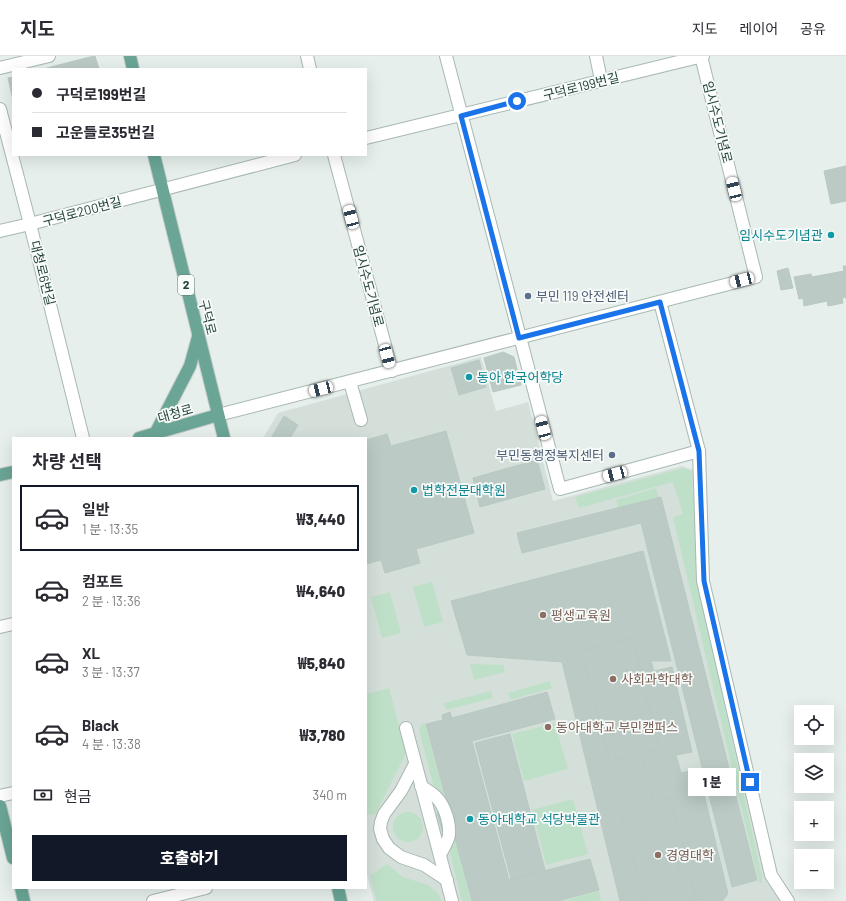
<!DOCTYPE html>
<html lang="ko">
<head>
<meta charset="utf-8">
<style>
  body { margin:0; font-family:Barlow,"Noto Sans KR",sans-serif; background:#f2f2f3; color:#2b2b33; height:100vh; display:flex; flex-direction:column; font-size:15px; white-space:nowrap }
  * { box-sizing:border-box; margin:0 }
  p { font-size:13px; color:#7c7c81 }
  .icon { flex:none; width:22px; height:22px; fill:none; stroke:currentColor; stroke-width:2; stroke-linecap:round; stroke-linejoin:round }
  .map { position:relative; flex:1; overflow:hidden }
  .details { position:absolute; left:12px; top:381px; width:355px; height:452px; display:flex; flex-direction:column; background:#fff; border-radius:0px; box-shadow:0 4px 16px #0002 }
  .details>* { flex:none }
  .banner { position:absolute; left:12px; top:12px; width:355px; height:88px; border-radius:0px; box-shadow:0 4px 16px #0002; display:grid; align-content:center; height:88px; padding:0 20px; background:#fff }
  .fabs { position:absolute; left:794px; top:649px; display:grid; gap:8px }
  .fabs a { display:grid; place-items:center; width:40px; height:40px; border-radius:0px; background:#fff; box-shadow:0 4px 16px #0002; font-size:20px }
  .end { position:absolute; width:18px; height:18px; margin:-9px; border:5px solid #1a73e8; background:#fff; box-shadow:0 0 0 2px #fff }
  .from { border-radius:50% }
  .bubble { position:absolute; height:28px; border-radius:0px; background:#fff; box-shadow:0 4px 16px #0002; font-size:13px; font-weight:800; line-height:28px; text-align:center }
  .car { position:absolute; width:12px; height:24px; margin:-12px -6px; border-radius:5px; box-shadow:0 0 3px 1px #0007; background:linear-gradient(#fff 24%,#345 0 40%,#fff 0 76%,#345 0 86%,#fff 0) }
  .banner b { display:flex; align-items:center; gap:14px; height:38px; font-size:15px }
  .banner b+b { border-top:1px solid #e1e1e2 }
  .banner i { width:10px; height:10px; background:#2b2b33 }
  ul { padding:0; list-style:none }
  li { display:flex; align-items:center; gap:12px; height:66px; margin:0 8px 6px; padding:0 12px; border:2px solid transparent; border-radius:0px }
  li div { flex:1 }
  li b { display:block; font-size:15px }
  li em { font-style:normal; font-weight:800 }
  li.on { border-color:#111827 }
  li>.icon { width:36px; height:36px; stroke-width:1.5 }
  h2 { padding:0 20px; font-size:18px; line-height:48px }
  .pay { display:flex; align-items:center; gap:10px; height:44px; padding:0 20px; font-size:15px }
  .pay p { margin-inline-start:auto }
  .cta { display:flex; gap:8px; margin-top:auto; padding:8px 20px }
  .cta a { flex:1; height:46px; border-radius:0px; background:#111827; color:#fff; font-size:16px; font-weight:800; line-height:46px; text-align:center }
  header { display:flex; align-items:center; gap:24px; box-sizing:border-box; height:56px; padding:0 20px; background:#fff; border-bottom:1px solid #e1e1e2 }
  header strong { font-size:19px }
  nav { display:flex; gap:22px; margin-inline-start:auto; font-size:14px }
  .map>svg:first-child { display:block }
</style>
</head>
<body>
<header>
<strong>지도</strong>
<nav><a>지도</a><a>레이어</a><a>공유</a></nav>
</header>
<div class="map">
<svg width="846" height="845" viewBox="0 0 846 845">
  <rect width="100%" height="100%" fill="#e6efeb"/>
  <polygon fill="#d4dfda" points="481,301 496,355 528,346 553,445 682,410 694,414 699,526 765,821 780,845 374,845 366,815 366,382 263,382 278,357"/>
  <g fill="#bfe0c8">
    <polygon points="683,412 692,415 697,525 762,821 762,827 759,827 673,461 683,458 673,426 579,452 575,441"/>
    <polygon points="656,432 663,457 623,468 616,444"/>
    <polygon points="432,526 443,566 424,571 413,531"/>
    <polygon points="390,536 401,577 382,582 371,541"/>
    <polygon points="470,608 503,609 505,616 474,624"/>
    <polygon points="550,625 552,632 510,644 508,637"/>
    <polygon points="389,632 406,697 375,759 366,758 366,638"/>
    <polygon points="491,635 493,642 446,654 444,647"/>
    <polygon points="425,667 445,742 433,728 419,674 421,669"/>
    <polygon points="555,667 568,713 524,725 512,678"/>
    <polygon points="573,743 588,798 546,809 532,754"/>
    <circle cx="408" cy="771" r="15"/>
    <polygon points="454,780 471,845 462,845 450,796"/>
    <polygon points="387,808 403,821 428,829 436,835 442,845 377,845 370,820"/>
    <polygon points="599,835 601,845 562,845"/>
  </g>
  <g fill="#bbcac4" stroke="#b8c9c2">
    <polygon points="94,0 95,0 99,13 43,13"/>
    <polygon points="13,21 13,44 8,22"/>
    <polygon points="846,110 846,145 831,148 824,115"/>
    <polygon points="843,210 846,210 846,243 846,241 842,242 843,247 828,250 827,245 804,250 803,242 799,243 794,221 811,218 812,221 844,215"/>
    <polygon points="788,212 793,232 781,234 777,215"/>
    <polygon points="503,296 514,301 521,329 493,336 484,302"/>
    <polygon points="479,304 486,331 459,339 451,312"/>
    <polygon points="284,360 298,369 290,382 271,382"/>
    <polygon points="446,375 474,477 416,493 420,507 385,517 381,504 366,508 366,384 387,378 391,390"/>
    <polygon points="537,404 545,433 480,451 473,422"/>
    <polygon points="661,441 757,824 732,831 641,467 522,497 517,477"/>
    <polygon points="643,495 671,605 651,605 654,615 672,611 692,696 676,699 681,717 698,713 728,838 722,845 620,845 562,606 467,599 451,545"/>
    <polygon points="633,582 641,615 633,618 638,638 645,636 659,693 641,698 653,746 670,742 686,802 677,804 682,825 691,823 697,845 644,845 620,754 643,748 631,700 610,705 581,595"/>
    <polygon points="547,636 555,663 472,685 509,824 590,803 599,834 558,845 472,845 453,775 443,778 437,757 449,754 426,668 443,664 442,659 450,656 452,662"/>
    <polygon points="510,678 545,814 511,823 475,687"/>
  </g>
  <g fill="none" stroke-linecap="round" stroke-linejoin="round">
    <defs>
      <g id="minor">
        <polyline points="307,0 310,13"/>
        <polyline points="446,0 560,433 699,395"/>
        <polyline points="596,0 601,24"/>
        <polyline points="0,12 49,0"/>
        <polyline points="0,53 30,168 83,382"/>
        <polyline points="366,82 703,0"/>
        <polyline points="334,99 392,315"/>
        <polyline points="0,175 30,168 295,99"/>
        <polyline points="660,246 699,395 703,525 771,819 788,845"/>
        <polyline points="350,326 361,364"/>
        <polyline points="218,359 756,221 701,0"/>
        <polyline points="0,571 13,568"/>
        <polyline points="406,672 452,845"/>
        <polyline points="415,708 401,735 384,758 381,766 380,773 383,783 389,792 401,801 424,809 447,824"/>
        <path d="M421,730c5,4 11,7 15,11 9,9 14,26 13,38 -1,7 -6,13 -9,20"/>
        <polyline points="0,740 13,737"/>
        <polyline points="153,845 206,832"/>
      </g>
      <g id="major">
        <polyline points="130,0 133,13"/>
        <polyline points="154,99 224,382"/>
        <polyline points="155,378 190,310 198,281"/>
        <polyline points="139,382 218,359"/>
        <polyline points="0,419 13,416"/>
        <polyline points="0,750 13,802"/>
        <polyline points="21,832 24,845"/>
        <polyline points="338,832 341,845"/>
      </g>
    </defs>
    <use href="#minor" stroke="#a8b8b2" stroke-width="14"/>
    <use href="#major" stroke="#c2cac8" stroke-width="14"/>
    <use href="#minor" stroke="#fff" stroke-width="12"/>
    <use href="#major" stroke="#6aa596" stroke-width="12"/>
  </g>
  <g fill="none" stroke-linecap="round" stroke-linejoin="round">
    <polyline stroke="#1a73e8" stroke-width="5" points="517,45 461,60 519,282 660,246 699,395 704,525 750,726"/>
  </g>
  <g fill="#0f9aa8" stroke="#f7fbf9" stroke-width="1.5">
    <circle cx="831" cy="179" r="4"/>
    <circle cx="469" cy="321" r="4"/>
    <circle cx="414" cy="434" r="4"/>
    <circle cx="470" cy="763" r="4"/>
  </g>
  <g fill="#5c6f8a" stroke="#f7fbf9" stroke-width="1.5">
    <circle cx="528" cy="240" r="4"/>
    <circle cx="612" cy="399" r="4"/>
  </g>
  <g fill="#8d6e63" stroke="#f7fbf9" stroke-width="1.5">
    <circle cx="543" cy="559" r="4"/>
    <circle cx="613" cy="623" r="4"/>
    <circle cx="548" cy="671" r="4"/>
    <circle cx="658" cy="799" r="4"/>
  </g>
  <g text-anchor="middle" stroke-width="3.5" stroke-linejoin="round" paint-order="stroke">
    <rect fill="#f7fbf9" stroke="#637a73" stroke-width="1" x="178" y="219" width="16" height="20" rx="3"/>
    <g font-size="12" font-weight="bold" fill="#24423a">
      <text x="186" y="233">2</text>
    </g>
    <g font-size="13" fill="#24423a" stroke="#f7fbf9">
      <text transform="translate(581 30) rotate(-14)" y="5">구덕로199번길</text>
      <text transform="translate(718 66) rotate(76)" y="5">임시수도기념로</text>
      <text transform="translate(82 155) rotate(-15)" y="5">구덕로200번길</text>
      <text transform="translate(43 217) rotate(76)" y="5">대청로6번길</text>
      <text transform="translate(369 230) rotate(75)" y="5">임시수도기념로</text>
      <text transform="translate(208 261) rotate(76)" y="5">구덕로</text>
      <text transform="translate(175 357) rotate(-16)" y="5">대청로</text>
    </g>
    <g font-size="13" fill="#0d838f" stroke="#f7fbf9" text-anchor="start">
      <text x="823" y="184" text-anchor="end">임시수도기념관</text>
      <text x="477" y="326">동아 한국어학당</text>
      <text x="422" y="439">법학전문대학원</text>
      <text x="478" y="768">동아대학교 석당박물관</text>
    </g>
    <g font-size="13" fill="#4e5e75" stroke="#f7fbf9" text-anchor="start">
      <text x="536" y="245">부민 119 안전센터</text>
      <text x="604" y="404" text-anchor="end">부민동행정복지센터</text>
    </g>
    <g font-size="13" fill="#785e54" stroke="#f7fbf9" text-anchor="start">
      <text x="551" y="564">평생교육원</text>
      <text x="621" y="628">사회과학대학</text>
      <text x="556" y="676">동아대학교 부민캠퍼스</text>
      <text x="666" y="804">경영대학</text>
    </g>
  </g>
</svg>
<div class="fabs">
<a><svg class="icon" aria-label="locate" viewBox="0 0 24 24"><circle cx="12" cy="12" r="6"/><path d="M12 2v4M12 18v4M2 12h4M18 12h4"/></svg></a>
<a><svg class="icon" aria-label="layers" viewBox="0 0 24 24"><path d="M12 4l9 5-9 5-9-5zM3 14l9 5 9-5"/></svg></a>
<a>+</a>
<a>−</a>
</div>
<i class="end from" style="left:517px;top:45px"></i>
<i class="end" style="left:750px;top:726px"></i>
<div class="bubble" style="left:688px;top:712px;width:48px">1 분</div>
<i class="car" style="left:734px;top:133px;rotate:346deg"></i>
<i class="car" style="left:351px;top:161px;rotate:345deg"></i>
<i class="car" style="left:742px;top:224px;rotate:256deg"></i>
<i class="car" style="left:387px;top:300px;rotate:165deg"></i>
<i class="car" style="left:321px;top:333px;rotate:256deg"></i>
<i class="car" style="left:543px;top:372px;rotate:345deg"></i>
<i class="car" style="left:615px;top:418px;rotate:255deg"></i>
<div class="banner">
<b><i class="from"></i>구덕로199번길</b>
<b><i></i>고운들로35번길</b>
</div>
<section class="details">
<h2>차량 선택</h2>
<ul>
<li class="on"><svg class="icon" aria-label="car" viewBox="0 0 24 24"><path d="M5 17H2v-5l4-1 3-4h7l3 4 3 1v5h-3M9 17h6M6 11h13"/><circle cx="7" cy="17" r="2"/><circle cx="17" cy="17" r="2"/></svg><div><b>일반</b><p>1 분 · 13:35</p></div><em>₩3,440</em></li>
<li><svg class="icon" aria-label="car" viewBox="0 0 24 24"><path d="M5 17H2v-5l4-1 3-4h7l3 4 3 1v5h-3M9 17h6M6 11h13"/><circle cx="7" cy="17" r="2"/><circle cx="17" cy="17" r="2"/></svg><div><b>컴포트</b><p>2 분 · 13:36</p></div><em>₩4,640</em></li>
<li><svg class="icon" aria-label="car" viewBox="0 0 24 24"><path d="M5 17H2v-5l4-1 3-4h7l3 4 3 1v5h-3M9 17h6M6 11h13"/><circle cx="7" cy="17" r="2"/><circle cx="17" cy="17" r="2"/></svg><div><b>XL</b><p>3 분 · 13:37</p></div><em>₩5,840</em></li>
<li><svg class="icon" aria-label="car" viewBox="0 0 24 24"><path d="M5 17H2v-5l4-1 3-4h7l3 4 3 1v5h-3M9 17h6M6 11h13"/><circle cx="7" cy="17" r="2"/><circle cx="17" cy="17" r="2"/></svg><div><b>Black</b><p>4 분 · 13:38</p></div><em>₩3,780</em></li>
</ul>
<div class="pay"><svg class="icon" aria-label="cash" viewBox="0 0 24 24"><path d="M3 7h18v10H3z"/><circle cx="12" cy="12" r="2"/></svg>현금<p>340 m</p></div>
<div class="cta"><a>호출하기</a></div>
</section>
</div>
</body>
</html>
